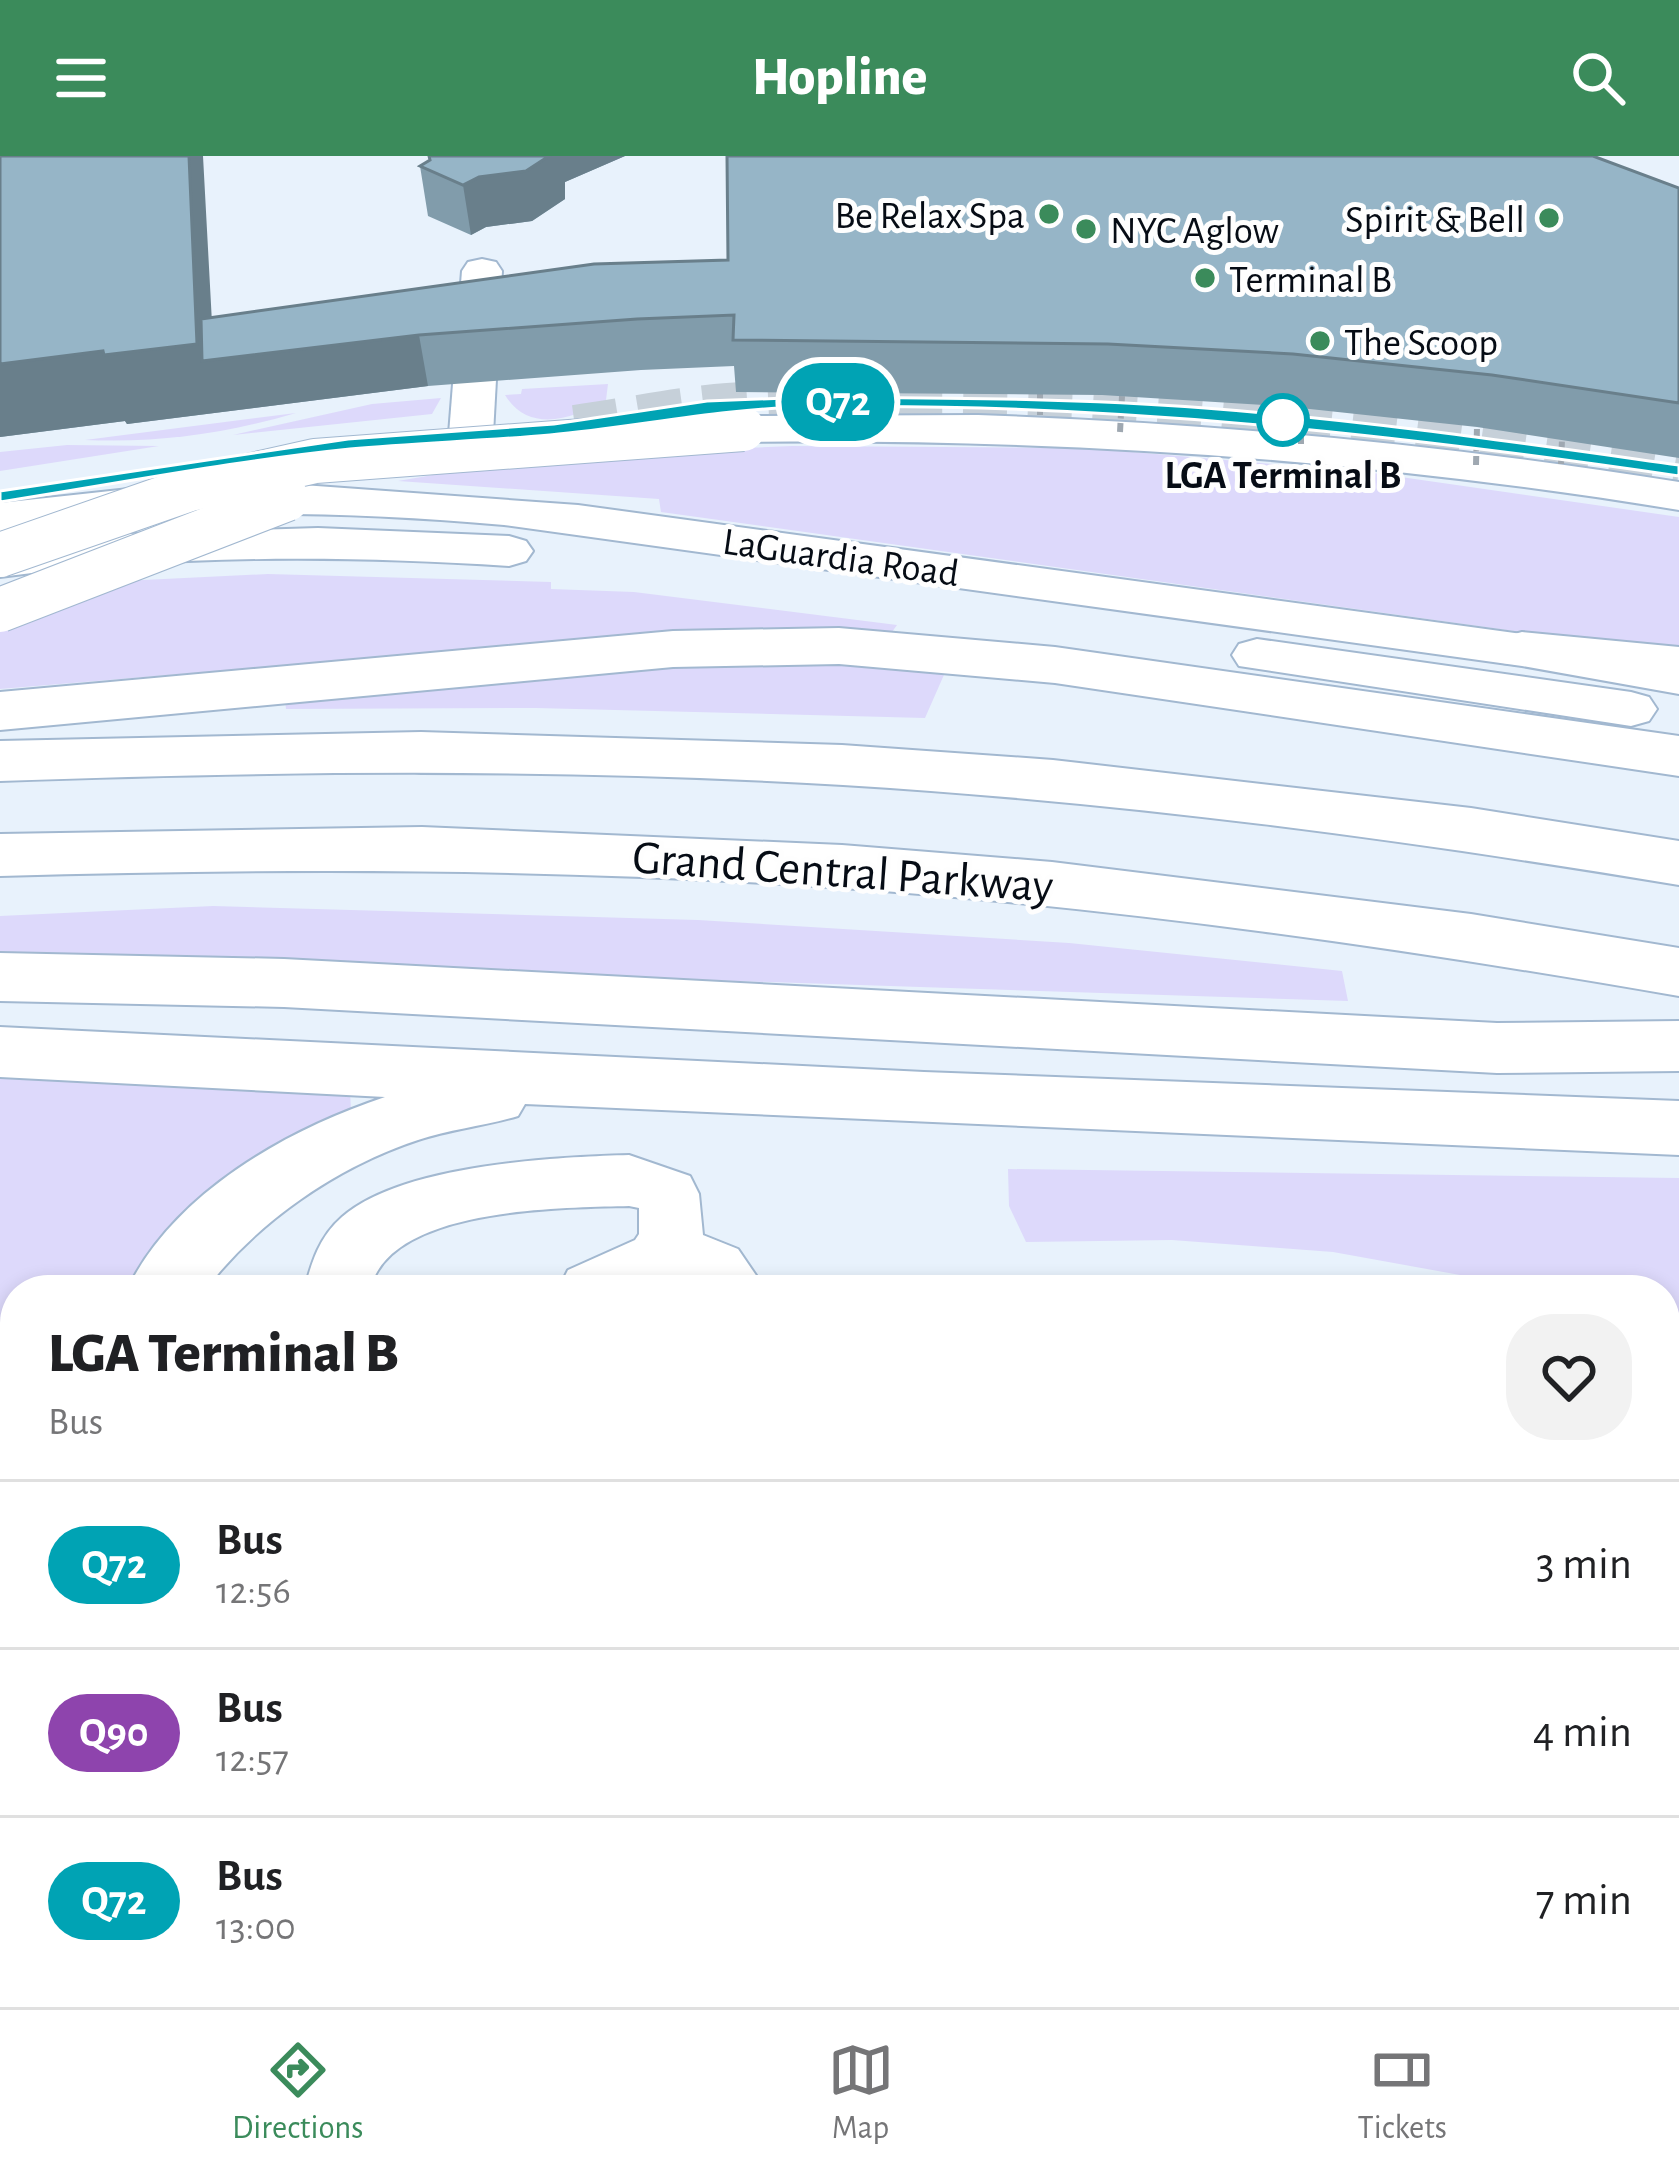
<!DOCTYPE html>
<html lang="en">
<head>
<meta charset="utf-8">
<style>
  :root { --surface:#fff; --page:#f2f2f2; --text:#202124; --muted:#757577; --line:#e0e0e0; --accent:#3b8b5b }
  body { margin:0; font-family:"Alegreya Sans",sans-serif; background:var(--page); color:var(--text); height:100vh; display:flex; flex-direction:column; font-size:45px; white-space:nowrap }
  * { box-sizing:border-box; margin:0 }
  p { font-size:39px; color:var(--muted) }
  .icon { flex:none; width:66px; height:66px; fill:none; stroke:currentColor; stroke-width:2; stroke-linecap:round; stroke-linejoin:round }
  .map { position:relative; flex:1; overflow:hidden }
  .details { position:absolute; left:0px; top:1119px; width:1680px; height:732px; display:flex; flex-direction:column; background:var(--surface); border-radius:48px 48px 0 0; box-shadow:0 6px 18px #0003 }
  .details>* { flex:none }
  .badge { padding:0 24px; border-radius:39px; font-size:42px; line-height:78px }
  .map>.badge { position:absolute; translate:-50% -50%; box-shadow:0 0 0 6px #fff }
  .round { display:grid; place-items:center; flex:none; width:126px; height:126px; border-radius:48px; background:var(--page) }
  .headline { display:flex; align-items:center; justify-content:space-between; height:204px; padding:0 48px }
  h1 { font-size:57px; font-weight:800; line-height:90px }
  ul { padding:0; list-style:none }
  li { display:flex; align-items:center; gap:36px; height:168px; padding:0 48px; border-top:3px solid var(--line) }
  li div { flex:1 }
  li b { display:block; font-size:45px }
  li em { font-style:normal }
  li .badge { min-width:132px; font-weight:700; text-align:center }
  header { display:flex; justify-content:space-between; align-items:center; height:156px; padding:0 48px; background:var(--accent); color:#fff; font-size:54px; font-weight:800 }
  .tabs { display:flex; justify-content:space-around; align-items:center; height:168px; border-top:3px solid var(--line); background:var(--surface); font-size:33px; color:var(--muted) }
  .tabs a { display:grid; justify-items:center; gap:6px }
  .tabs .selected { color:var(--accent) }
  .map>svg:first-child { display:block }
  .green { fill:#ddd9fb }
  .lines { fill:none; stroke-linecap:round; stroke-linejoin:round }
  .minor-tunnel { stroke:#c6d0d9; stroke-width:44; stroke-dasharray:44 21; stroke-linecap:butt }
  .minor-casing { stroke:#a2b8d0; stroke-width:4 }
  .highway-casing { stroke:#a2b8d0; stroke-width:4 }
  .path { stroke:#9fa8b1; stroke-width:9; stroke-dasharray:15 8; stroke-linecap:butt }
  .minor { fill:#fff; fill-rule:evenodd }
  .highway { fill:#fff; fill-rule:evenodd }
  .minor-bridge-casing { stroke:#a2b8d0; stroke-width:46; stroke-linecap:butt }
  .path-bridge { stroke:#9fa8b1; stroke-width:6; stroke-dasharray:9 4.5; stroke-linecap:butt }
  .minor-bridge { stroke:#fff; stroke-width:44 }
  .wall { fill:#819cab }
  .shaded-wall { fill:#697f8b }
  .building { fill:#96b5c7; stroke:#697f8b; stroke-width:3 }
  .line { fill:#00a3b4; stroke:#fff; stroke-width:3 }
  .poi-dot { fill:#3b8b5b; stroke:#fefefe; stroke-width:4.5 }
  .stop-dot { fill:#fff; stroke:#00a3b4; stroke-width:6 }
  .labels { text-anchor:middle; stroke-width:10; stroke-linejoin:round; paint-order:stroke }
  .far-poi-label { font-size:39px; fill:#060c15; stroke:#fefefe; text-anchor:start }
  .far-stop-label { font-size:39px; font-weight:bold; fill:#060c15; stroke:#fefefe }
  .far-street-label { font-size:39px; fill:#060c15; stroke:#fefefe }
  .street-label { font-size:48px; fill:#060c15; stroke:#fefefe }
</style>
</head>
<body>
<header><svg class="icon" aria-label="menu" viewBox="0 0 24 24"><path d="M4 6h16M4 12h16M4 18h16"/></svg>Hopline<svg class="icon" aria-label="search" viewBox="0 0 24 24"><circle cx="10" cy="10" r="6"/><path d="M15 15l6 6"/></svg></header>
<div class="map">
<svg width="1679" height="1851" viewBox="0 0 1679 1851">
  <rect width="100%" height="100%" fill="#e8f2fc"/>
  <!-- green -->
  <g class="green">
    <path d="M608,228L606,244C573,263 529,278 505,239L521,238L522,233Z"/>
    <polygon points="441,242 432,258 233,279 372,248"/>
    <path d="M296,257C224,278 160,287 85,284Z"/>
    <polygon points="67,289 159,290 0,315 0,296"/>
    <polygon points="792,290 1086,292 1366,316 1679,361 1679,498 661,356 659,343 398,325 538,301"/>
    <polygon points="268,418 551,426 551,433 634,436 897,469 892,476 700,475 0,533 0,431"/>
    <polygon points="817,505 947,512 925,562 536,552 286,553 285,544 686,509"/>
    <polygon points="213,750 698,764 1069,787 1342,815 1348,845 0,801 0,760"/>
    <polygon points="0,922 350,935 351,954 134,1134 15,1134 15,1358 0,1367"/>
    <polygon points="1008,1013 1679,1022 1679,1173 1665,1169 1665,1134 1543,1134 1333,1096 1172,1084 1026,1086 1009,1050"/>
    <polygon points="1665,1397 1679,1403 1679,1663 1665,1652"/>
    <polygon points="126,1836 788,1836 788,1851 124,1851"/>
    <polygon points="997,1836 1599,1836 1614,1851 1302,1851 1298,1839 1218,1851 987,1851"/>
  </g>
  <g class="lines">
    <!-- minor-tunnel -->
    <path class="minor-tunnel" d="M575,271C626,264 677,253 728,249C1045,226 1366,265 1679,315"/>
    <defs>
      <g id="minor">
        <polygon points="482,103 496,106 502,115 493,278 487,287 471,291 455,287 449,278 462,115 468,106"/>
        <path d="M978,259C1214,267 1446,289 1679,326V354C1368,303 1058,282 743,286L727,282L721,273L727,264L743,260Z"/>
        <path d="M289,328L578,349L1522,478L1679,504V538L1522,510L504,369C334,354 169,352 0,375V347L147,331Z"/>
        <path d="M318,372L509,380L526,385L533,395L526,405L509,410C338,399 170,399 0,421V391L127,378Z"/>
        <polygon points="1257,483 1631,536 1649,541 1657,553 1649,565 1631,570 1239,510 1232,499 1239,488"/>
        <path d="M629,999L690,1020L699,1038L703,1079L738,1093L766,1134H694L677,1125L662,1134H558L568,1114L635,1084L639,1078V1052L629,1050C560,1052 388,1051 370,1134H304C312,1106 319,1081 342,1061C401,1009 553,1001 629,999Z"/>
        <polygon points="1665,1211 1679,1216 1679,1277 1665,1272"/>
        <polygon points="1665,1288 1679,1294 1679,1358 1665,1353"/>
        <polygon points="15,1381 15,1449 0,1453 0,1385"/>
        <polygon points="15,1483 15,1555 0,1559 0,1487"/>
        <polygon points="1665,1744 1679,1749 1679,1843 1663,1836"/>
        <polygon points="851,1836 933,1836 927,1851 845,1851"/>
      </g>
      <g id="highway">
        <polygon points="839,472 1055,491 1679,580 1679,620 1055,527 839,508 673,511 0,574 0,536 673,475"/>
        <polygon points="1522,476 1679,491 1679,527 1503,507 1495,494 1503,481"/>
        <path d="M421,576L842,589L1053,604L1471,652L1679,685V729C1401,683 1124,646 843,629C562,612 281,615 0,625V585Z"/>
        <path d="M422,671L842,689L1052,706L1471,758L1679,792V840C1402,792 1124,752 843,732C562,712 281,712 0,720V678Z"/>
        <polygon points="0,797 284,803 1497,867 1679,865 1679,915 1497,917 284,851 0,845"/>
        <path d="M0,871L924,916L1679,945V999L525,948L518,960C485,970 451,973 418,984C336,1011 257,1066 205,1134H127C174,1037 286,974 385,941L0,921Z"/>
      </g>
    </defs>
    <!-- minor casing -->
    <use href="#minor" class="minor-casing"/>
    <!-- highway casing -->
    <use href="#highway" class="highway-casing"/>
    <!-- path -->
    <g class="path">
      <polyline points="0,1324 15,1335"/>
      <polyline points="0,1683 7,1609"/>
    </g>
    <!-- minor -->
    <use href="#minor" class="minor"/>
    <!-- highway -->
    <use href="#highway" class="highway"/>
    <defs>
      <g id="minor-bridge">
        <polyline points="0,399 190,333 315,305 743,273"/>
        <polyline points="0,454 287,343"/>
      </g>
    </defs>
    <!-- minor-bridge casing -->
    <use href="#minor-bridge" class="minor-bridge-casing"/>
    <!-- path-bridge -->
    <g class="path-bridge">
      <polyline points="842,235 842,256"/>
      <polyline points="1040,238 1040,259"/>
      <polyline points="1301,252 1301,290"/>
      <polyline points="869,270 870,235"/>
      <polyline points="1263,272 1264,249"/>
      <polyline points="1120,276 1122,240"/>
      <polyline points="1561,308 1562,283"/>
      <polyline points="1476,309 1477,271"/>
    </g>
    <!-- minor-bridge -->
    <use href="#minor-bridge" class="minor-bridge"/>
  </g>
  <!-- wall -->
  <g class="wall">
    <polygon points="0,0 212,161 728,104 1679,32 1679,302 1477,271 1282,250 1102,239 736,236 734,210 641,214 428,230 127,268 125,265 0,281"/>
    <polygon points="429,0 625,0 565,26 565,43 532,65 486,71 471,79 428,60 420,10 429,4"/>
  </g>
  <!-- shaded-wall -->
  <g class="shaded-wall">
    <polygon points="189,0 203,0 214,204 419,179 428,230 127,268 125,265 0,281 0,208"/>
    <polygon points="549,0 625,0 565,26 565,43 532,65 486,71 471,79 463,29 479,21"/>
  </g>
  <!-- building -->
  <g class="building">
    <polygon points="0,0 189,0 197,188 104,199 103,195 0,208"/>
    <polygon points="429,0 549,0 526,15 479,21 463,29 420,10 430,4"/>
    <polygon points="727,0 1593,0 1679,32 1679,247 1492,219 1293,198 1108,188 733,184 734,159 637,163 419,179 202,205 201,163 594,108 728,104"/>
    <polygon points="1288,1836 1296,1836 1301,1851 1226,1851 1225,1848"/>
    <polygon points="1627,1847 1628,1851 1600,1851"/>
  </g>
  <!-- line -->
  <path class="line" d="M811,241C942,242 1074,242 1205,252C1364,264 1521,287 1679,309V320C1391,278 1103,246 811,251C722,252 637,271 550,279C483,285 416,287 350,293C233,305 116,328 0,346V335L348,283L554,268L707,245Z"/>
  <!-- markers -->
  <g class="poi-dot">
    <circle cx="1049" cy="58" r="12"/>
    <circle cx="1549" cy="62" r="12"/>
    <circle cx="1086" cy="73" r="12"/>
    <circle cx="1205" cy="122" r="12"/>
    <circle cx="1320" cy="185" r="12"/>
  </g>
  <circle class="stop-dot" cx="1283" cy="264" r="24"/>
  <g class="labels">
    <!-- far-poi labels -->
    <g class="far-poi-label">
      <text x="1025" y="72" text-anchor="end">Be Relax Spa</text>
      <text x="1525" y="76" text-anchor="end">Spirit &amp; Bell</text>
      <text x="1110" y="87">NYC Aglow</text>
      <text x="1229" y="136">Terminal B</text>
      <text x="1344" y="199">The Scoop</text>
    </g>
    <!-- far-stop labels -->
    <g class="far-stop-label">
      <text x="1283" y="332">LGA Terminal B</text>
    </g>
    <!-- far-street labels -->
    <g class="far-street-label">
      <text transform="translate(841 400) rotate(8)" y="14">LaGuardia Road</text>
    </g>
    <!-- street labels -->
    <g class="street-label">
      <text transform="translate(843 714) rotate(4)" y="17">Grand Central Parkway</text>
    </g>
  </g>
</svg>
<b class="badge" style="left:838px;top:246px;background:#00a3b4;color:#fff">Q72</b>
<section class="details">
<div class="headline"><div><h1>LGA Terminal B</h1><p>Bus</p></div><a class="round"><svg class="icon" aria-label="heart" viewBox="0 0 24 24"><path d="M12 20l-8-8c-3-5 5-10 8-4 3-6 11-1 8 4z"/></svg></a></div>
<ul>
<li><span class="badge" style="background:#00a3b4;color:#fff">Q72</span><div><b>Bus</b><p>12:56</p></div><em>3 min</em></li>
<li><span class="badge" style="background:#8e44ad;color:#fff">Q90</span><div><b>Bus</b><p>12:57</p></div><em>4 min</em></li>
<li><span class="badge" style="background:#00a3b4;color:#fff">Q72</span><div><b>Bus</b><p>13:00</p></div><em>7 min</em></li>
</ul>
</section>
</div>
<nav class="tabs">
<a class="selected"><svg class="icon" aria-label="directions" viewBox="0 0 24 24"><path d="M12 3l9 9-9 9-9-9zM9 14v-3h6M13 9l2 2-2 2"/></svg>Directions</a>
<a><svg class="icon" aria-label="map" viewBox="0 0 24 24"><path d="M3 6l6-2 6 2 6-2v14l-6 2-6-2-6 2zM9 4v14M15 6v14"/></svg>Map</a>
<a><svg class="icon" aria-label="tickets" viewBox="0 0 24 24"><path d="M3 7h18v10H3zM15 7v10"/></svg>Tickets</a>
</nav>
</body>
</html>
